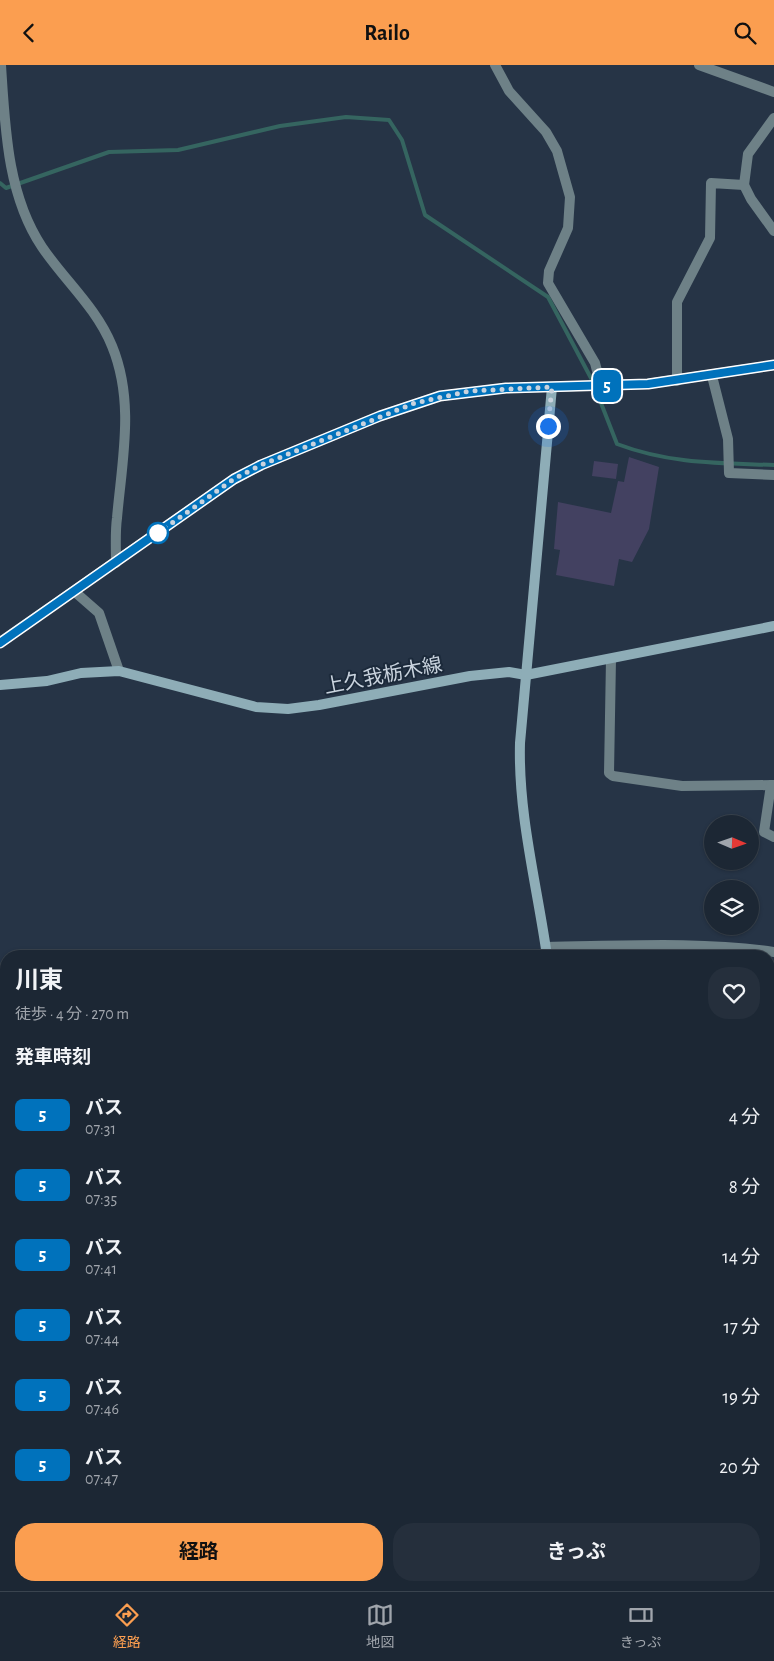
<!DOCTYPE html>
<html lang="ja">
<head>
<meta charset="utf-8">
<style>
  :root { --surface:#1c2734; --page:#252f3c; --text:#f1f3f6; --muted:#a0a5ac; --line:#3a444f; --accent:#fb9e50 }
  body { margin:0; font-family:"Alegreya Sans","Noto Sans JP",sans-serif; background:var(--page); color:var(--text); height:100vh; display:flex; flex-direction:column; font-size:19px; white-space:nowrap }
  * { box-sizing:border-box; margin:0 }
  p { font-size:16px; color:var(--muted) }
  .icon { flex:none; width:28px; height:28px; fill:none; stroke:currentColor; stroke-width:2; stroke-linecap:round; stroke-linejoin:round }
  .map { position:relative; flex:1; overflow:hidden }
  .panel { position:absolute; left:0px; top:885px; width:775px; height:641px; display:flex; flex-direction:column; background:var(--surface); border-radius:20px 20px 0 0; box-shadow:0 1px 4px #0004,0 0 0 1px var(--line) }
  .panel>* { flex:none }
  .badge { padding:0 10px; border-radius:8px; font-size:18px; line-height:32px }
  .needle { width:32px; rotate:92deg }
  .tools { position:absolute; left:704px; top:750px; display:grid; gap:10px }
  .tools a { display:grid; place-items:center; width:55px; height:55px; border-radius:50%; background:var(--surface); box-shadow:0 1px 4px #0004,0 0 0 1px var(--line); font-size:25px }
  .you { position:absolute; width:25px; height:25px; margin:-12px; border:4px solid #fff; border-radius:50%; background:#1a73e8; box-shadow:0 0 0 8px #1a73e833 }
  .map>.badge { position:absolute; translate:-50% -50%; box-shadow:0 0 0 2px #fff }
  h2 { padding:0 15px; font-size:19px; line-height:45px }
  .round { display:grid; place-items:center; flex:none; width:52px; height:52px; border-radius:20px; background:var(--page) }
  .headline { display:flex; align-items:center; justify-content:space-between; height:85px; padding:0 15px }
  h1 { font-size:24px; font-weight:700; line-height:38px }
  .button { display:flex; gap:10px; margin-top:auto; padding:10px 15px }
  .button a { flex:1; height:58px; border-radius:20px; background:var(--accent); color:#111; font-size:20px; font-weight:700; line-height:58px; text-align:center }
  .button a+a { background:var(--page); color:var(--text) }
  ul { padding:0; list-style:none }
  li { display:flex; align-items:center; gap:15px; height:70px; padding:0 15px }
  li div { flex:1 }
  li b { display:block; font-size:19px }
  li em { font-style:normal }
  li .badge { min-width:55px; font-weight:700; text-align:center }
  header { display:flex; justify-content:space-between; align-items:center; height:65px; padding:0 15px; background:var(--accent); color:#111; font-size:22px; font-weight:700 }
  .tabs { display:flex; justify-content:space-around; align-items:center; height:70px; border-top:1px solid var(--line); background:var(--surface); font-size:14px; color:var(--muted) }
  .tabs a { display:grid; justify-items:center; gap:2px }
  .tabs .active { color:var(--accent) }
  .map>svg:first-child { display:block }
  .forest { fill:url(#forest-firs) }
  .lines { fill:none; stroke-linecap:round; stroke-linejoin:round }
  .stream { stroke:#356560; stroke-width:4 }
  .building { fill:#434161 }
  .lane { stroke:#6e8187; stroke-width:5.5 }
  .street { stroke:#6e8187; stroke-width:10 }
  .secondary { stroke:#8eadb7; stroke-width:10 }
  .line-casing { stroke:#fff; stroke-width:11 }
  .line { stroke:#0072bc; stroke-width:8 }
  .walk { stroke:#c9d3de; stroke-width:5; stroke-dasharray:0 9 }
  .stop-dot { fill:#fff; stroke:#0072bc; stroke-width:2.5 }
  .labels { text-anchor:middle; stroke-width:4; stroke-linejoin:round; paint-order:stroke }
  .street-label { font-size:20px; fill:#c9d3de; stroke:#1c2a3b }
</style>
</head>
<body>
<header><svg class="icon" aria-label="back" viewBox="0 0 24 24"><path d="M15 5l-7 7 7 7"/></svg>Railo<svg class="icon" aria-label="search" viewBox="0 0 24 24"><circle cx="10" cy="10" r="6"/><path d="M15 15l6 6"/></svg></header>
<div class="map">
<svg width="774" height="1526" viewBox="0 0 774 1526">
  <defs>
    <pattern id="forest-firs" width="22" height="20" patternUnits="userSpaceOnUse" patternTransform="scale(1.25)"><rect width="22" height="20" fill="#7b6381"/><path d="M5 1l3.5 6h-7zM16 11l3.5 6h-7z" fill="#928098"/></pattern>
  </defs>
  <rect width="100%" height="100%" fill="#263446"/>
  <!-- forest -->
  <rect class="forest" x="769" y="908" width="5" height="598"/>
  <g class="lines">
    <!-- stream -->
    <path class="stream" d="M0,118L6,123L109,87L178,85L280,61L346,52L389,55L402,75L425,150L548,232L592,315L617,379C670,399 718,398 774,400"/>
  </g>
  <!-- building -->
  <g class="building">
    <polygon points="629,392 659,402 649,464 632,497 619,494 614,521 556,510 560,485 554,484 558,437 611,448 618,416 624,417"/>
    <polygon points="594,396 618,399 616,414 592,411"/>
  </g>
  <g class="lines">
    <!-- lane -->
    <g class="lane">
      <polyline points="0,1238 6,1246"/>
      <polyline points="0,1391 3,1387"/>
      <polyline points="0,1427 6,1433"/>
      <polyline points="0,1487 6,1493"/>
      <polyline points="35,1520 42,1526"/>
      <polyline points="119,1520 128,1526"/>
      <polyline points="261,1520 261,1526"/>
    </g>
    <!-- street -->
    <g class="street">
      <path d="M1,0C5,61 7,130 42,182C65,216 96,242 112,281C135,337 122,395 117,453C115,467 116,483 116,498"/>
      <polyline points="495,0 509,26 546,67 557,86 570,132 568,163 549,206 548,218 595,298 601,321"/>
      <polyline points="699,0 774,27"/>
      <polyline points="744,120 751,134 774,166"/>
      <polyline points="712,311 728,374 729,408 774,410"/>
      <polyline points="677,316 677,237 710,173 711,118 744,120 748,89 774,53"/>
      <polyline points="75,527 99,548 119,606"/>
      <polyline points="611,594 609,708 613,711 682,721 774,720"/>
      <polyline points="771,720 764,767 774,772"/>
      <path d="M546,882C621,881 699,876 774,887"/>
      <polyline points="0,910 6,913"/>
    </g>
    <!-- secondary -->
    <g class="secondary">
      <polyline points="0,577 234,414 261,400 380,351 440,331 506,323 647,319 774,300"/>
      <polyline points="0,620 47,616 81,608 119,606 256,642 288,644 319,640 470,611 509,607 526,610 774,561"/>
      <path d="M547,891C537,820 518,750 520,678L552,322"/>
      <polyline points="564,1520 565,1526"/>
    </g>
  </g>
  <g class="lines">
    <defs>
      <polyline id="line" points="0,578 234,414 261,400 380,351 440,331 506,323 648,319 774,300"/>
    </defs>
    <!-- line casing -->
    <use href="#line" class="line-casing"/>
    <!-- line -->
    <use href="#line" class="line"/>
    <!-- walk -->
    <polyline class="walk" points="158,468 234,414 261,400 415,338 470,326 552,322 548,361"/>
  </g>
  <!-- markers -->
  <circle class="stop-dot" cx="158" cy="468" r="10"/>
  <g class="labels">
    <!-- street labels -->
    <g class="street-label">
      <text transform="translate(383 610) rotate(-11)" y="7">上久我栃木線</text>
    </g>
  </g>
</svg>
<div class="tools">
<a><svg class="needle" viewBox="-14 -14 28 28"><path d="M0-13l5 13h-10z" fill="#e53935"/><path d="M0 13l5-13h-10z" fill="#a0a5ac"/></svg></a>
<a><svg class="icon" aria-label="layers" viewBox="0 0 24 24"><path d="M12 4l9 5-9 5-9-5zM3 14l9 5 9-5"/></svg></a>
</div>
<div class="you" style="left:548px;top:361px"></div>
<b class="badge" style="left:607px;top:321px;background:#0072bc;color:#fff">5</b>
<section class="panel">
<div class="headline"><div><h1>川東</h1><p>徒歩 · 4 分 · 270 m</p></div><a class="round"><svg class="icon" aria-label="heart" viewBox="0 0 24 24"><path d="M12 20l-8-8c-3-5 5-10 8-4 3-6 11-1 8 4z"/></svg></a></div>
<h2>発車時刻</h2>
<ul>
<li><span class="badge" style="background:#0072bc;color:#fff">5</span><div><b>バス</b><p>07:31</p></div><em>4 分</em></li>
<li><span class="badge" style="background:#0072bc;color:#fff">5</span><div><b>バス</b><p>07:35</p></div><em>8 分</em></li>
<li><span class="badge" style="background:#0072bc;color:#fff">5</span><div><b>バス</b><p>07:41</p></div><em>14 分</em></li>
<li><span class="badge" style="background:#0072bc;color:#fff">5</span><div><b>バス</b><p>07:44</p></div><em>17 分</em></li>
<li><span class="badge" style="background:#0072bc;color:#fff">5</span><div><b>バス</b><p>07:46</p></div><em>19 分</em></li>
<li><span class="badge" style="background:#0072bc;color:#fff">5</span><div><b>バス</b><p>07:47</p></div><em>20 分</em></li>
</ul>
<div class="button"><a>経路</a><a>きっぷ</a></div>
</section>
</div>
<nav class="tabs">
<a class="active"><svg class="icon" aria-label="directions" viewBox="0 0 24 24"><path d="M12 3l9 9-9 9-9-9zM9 14v-3h6M13 9l2 2-2 2"/></svg>経路</a>
<a><svg class="icon" aria-label="map" viewBox="0 0 24 24"><path d="M3 6l6-2 6 2 6-2v14l-6 2-6-2-6 2zM9 4v14M15 6v14"/></svg>地図</a>
<a><svg class="icon" aria-label="tickets" viewBox="0 0 24 24"><path d="M3 7h18v10H3zM15 7v10"/></svg>きっぷ</a>
</nav>
</body>
</html>
